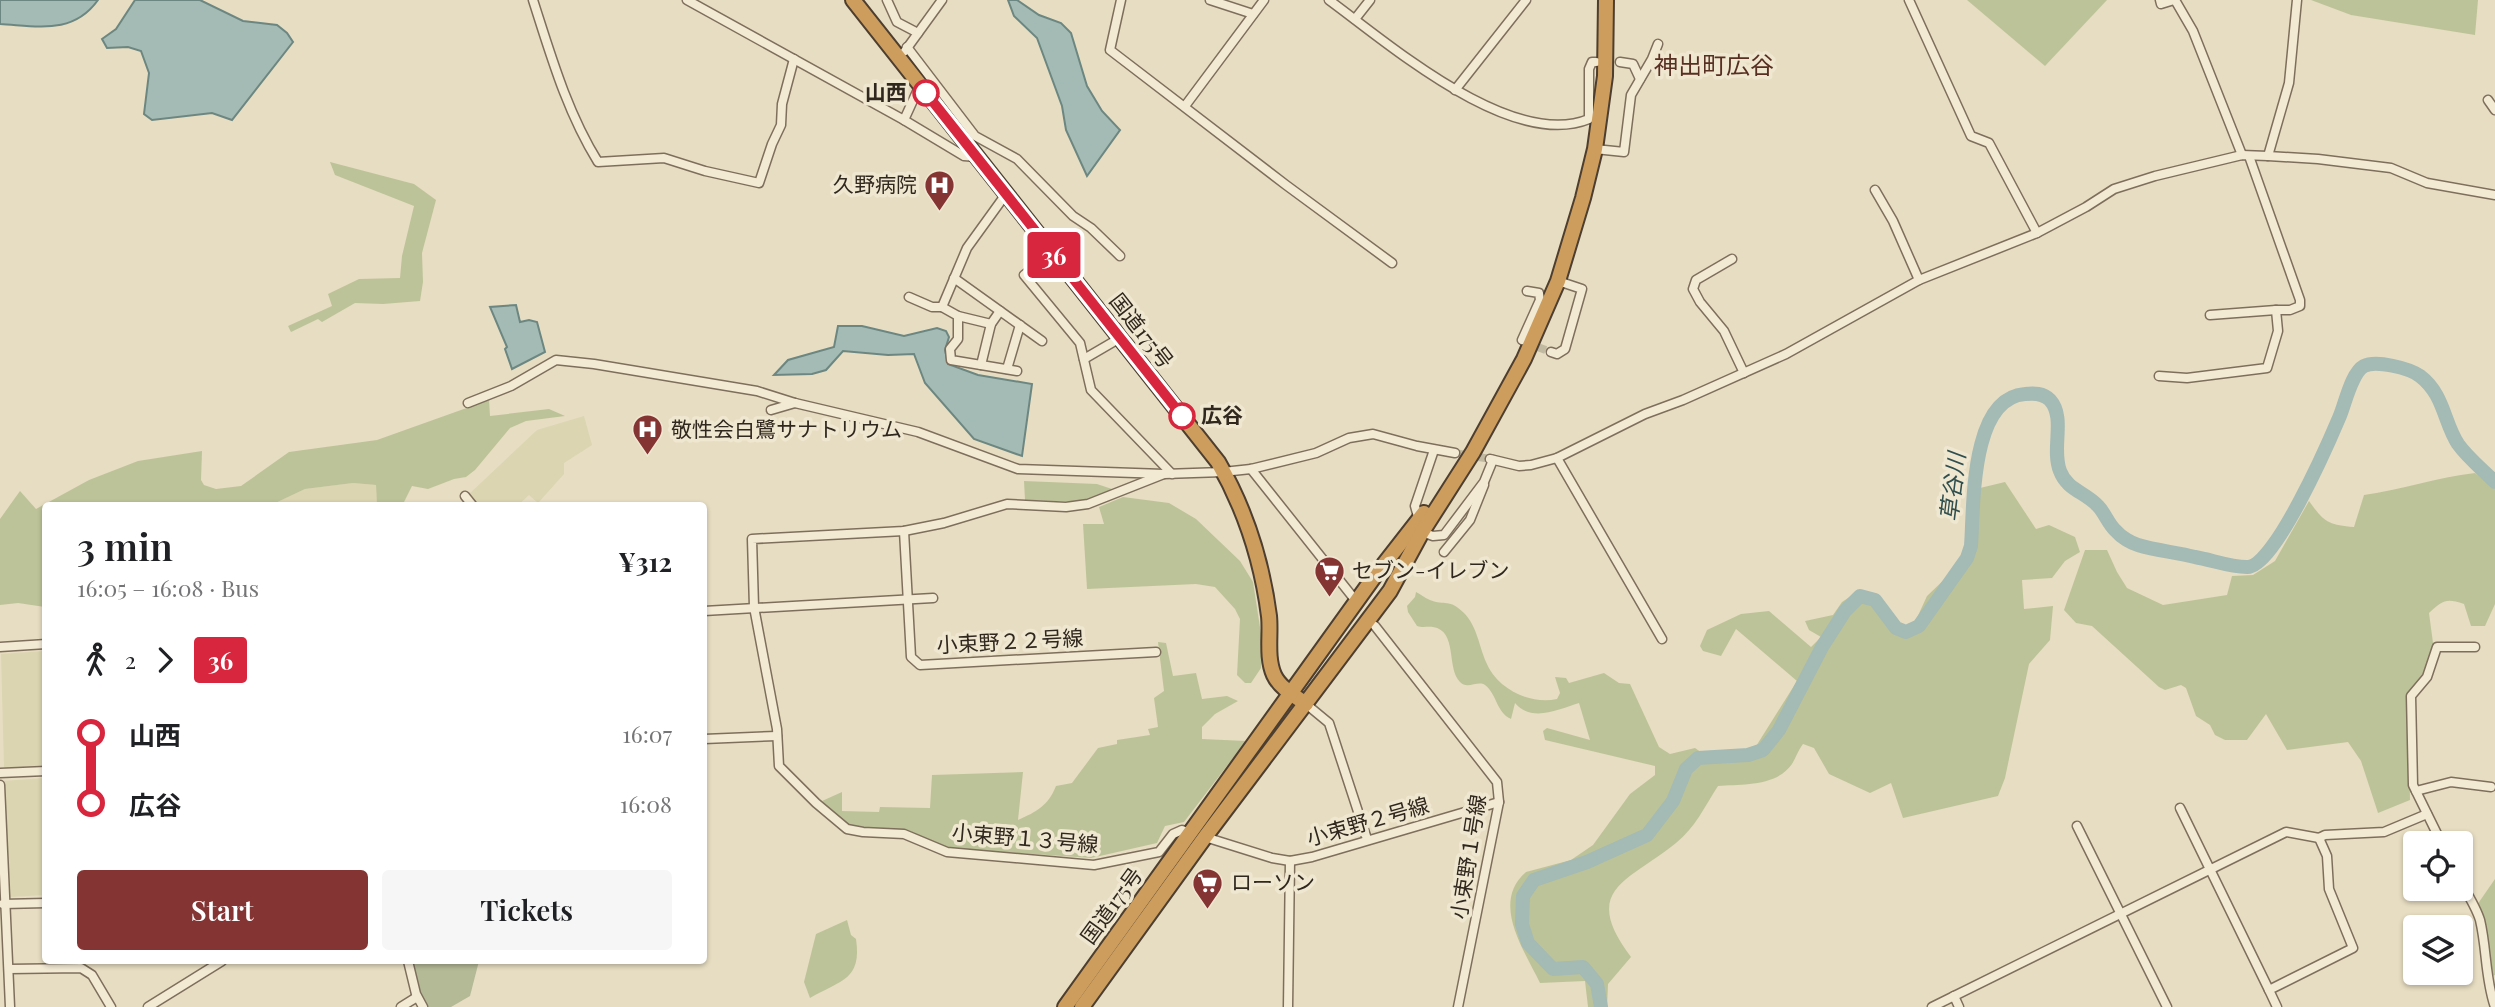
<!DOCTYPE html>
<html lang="en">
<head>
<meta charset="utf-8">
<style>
  :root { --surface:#fff; --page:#f6f6f6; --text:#202124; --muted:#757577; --accent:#853434 }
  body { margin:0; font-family:"Playfair Display","Noto Sans JP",serif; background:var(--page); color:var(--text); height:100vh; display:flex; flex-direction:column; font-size:26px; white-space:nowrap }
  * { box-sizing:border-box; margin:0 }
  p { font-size:23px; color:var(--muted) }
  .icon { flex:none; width:38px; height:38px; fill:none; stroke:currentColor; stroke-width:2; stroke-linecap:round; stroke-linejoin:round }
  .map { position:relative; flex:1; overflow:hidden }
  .panel { position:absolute; left:42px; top:502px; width:665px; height:462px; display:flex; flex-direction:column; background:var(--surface); border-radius:7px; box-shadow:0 2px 5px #0004 }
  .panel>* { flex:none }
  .badge { padding:0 14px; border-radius:5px; font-size:24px; line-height:46px }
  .buttons { position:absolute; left:2403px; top:831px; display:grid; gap:14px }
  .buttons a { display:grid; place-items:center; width:70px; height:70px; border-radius:7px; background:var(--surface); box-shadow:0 2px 5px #0004; font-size:35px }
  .map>.badge { position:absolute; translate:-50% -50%; box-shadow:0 0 0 4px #fff }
  .legs { display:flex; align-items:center; gap:10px; height:77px; padding:0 35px; font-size:23px }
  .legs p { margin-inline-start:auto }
  .headline { display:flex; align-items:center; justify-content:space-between; height:119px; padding:0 35px }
  h1 { font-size:38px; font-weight:600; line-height:52px }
  .action { display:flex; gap:14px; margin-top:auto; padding:14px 35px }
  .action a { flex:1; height:80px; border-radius:7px; background:var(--accent); color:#fff; font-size:28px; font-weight:600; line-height:80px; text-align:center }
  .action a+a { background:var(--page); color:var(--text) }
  ul { padding:0 35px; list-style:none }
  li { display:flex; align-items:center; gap:24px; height:70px; font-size:26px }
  li i { display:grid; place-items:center; width:10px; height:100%; margin:0 9px; background:currentColor }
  li i::after { content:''; width:18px; height:18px; margin:-9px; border:5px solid; border-radius:50%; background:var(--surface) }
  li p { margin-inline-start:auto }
  li:first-child i { background:linear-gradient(#0000 50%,currentColor 0) }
  li:last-child i { background:linear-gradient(currentColor 50%,#0000 0) }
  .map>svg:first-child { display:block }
  .farmland { fill:#dbd5b1 }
  .green { fill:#bdc398 }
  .cemetery { fill:#b4b996 }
  .water { fill:#a4bab4; stroke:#6c8781; stroke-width:2 }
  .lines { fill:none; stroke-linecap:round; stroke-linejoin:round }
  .river { stroke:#a4bab4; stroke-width:14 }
  .street-tunnel { stroke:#c2b9a1; stroke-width:8; stroke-dasharray:8 4; stroke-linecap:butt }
  .street-casing { stroke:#7e6f5c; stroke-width:11 }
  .highway-casing { stroke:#4d3e2f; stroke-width:18 }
  .street { stroke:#f3ead4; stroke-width:8 }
  .highway { stroke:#cc9d5d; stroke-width:14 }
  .line-1-casing { stroke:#fff; stroke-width:16 }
  .line-1 { stroke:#d7263d; stroke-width:10 }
  .stop-1-dot { fill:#fff; stroke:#d7263d; stroke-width:3.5 }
  .labels { text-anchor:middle; stroke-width:7; stroke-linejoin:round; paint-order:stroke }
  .stop-label { font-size:21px; font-weight:bold; fill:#30271e; stroke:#f0e7d1; text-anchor:end }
  .poi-label { font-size:21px; fill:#30271e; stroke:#f0e7d1; text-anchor:start }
  .street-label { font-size:21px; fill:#30271e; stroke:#f0e7d1 }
  .water-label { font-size:23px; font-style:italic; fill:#2f4e4d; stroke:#f0e7d1 }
  .quarter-label { font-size:24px; fill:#572f23; stroke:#f0e7d1 }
</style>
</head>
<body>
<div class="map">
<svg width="2495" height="1007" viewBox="0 0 2495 1007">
  <rect width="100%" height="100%" fill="#e7ddc2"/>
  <!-- farmland -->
  <g class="farmland">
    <polygon points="584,416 592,445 564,463 564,474 538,503 529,495 517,506 478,506 468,495 537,430"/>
    <polygon points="353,483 376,485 377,506 269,506 305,489"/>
    <polygon points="45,651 45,768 6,769 4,767 1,654"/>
    <polygon points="45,778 45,895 9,897 3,781"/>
  </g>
  <!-- green -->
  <g class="green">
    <polygon points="1967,0 2107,0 2045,66"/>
    <polygon points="2311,0 2478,0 2475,35 2351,15"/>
    <polygon points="330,162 414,184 436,200 422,253 423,282 420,301 383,304 355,303 322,322 318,319 291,332 288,326 332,306 328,294 359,279 400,278 402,256 414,206 335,175"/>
    <polygon points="489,400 490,416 549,409 565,416 526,421 510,428 475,470 466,477 454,479 428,489 412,486 402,506 377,506 376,485 353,483 305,489 269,506 46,506 45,607 18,603 0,605 0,519 20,491 36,509 89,480 138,461 202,451 201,480 204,485 216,489 241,486 289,452 377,440"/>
    <path d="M2475,473L2495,489V604L2485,626H2471L2464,604C2446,598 2443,600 2429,613L2433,643L2428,667L2408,695L2410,800L2378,813L2361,761L2348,742L2287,750L2266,714L2247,740H2225L2215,735L2210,725L2196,716L2186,688L2181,685L2165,690L2159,687L2092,626L2076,623L2064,610L2085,550H2107L2117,572L2127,588L2163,605L2227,595L2232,576L2253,575L2275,561L2309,501C2324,522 2328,525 2354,527L2364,495C2401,490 2437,477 2475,473Z"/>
    <polygon points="1024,481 1097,484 1115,490 1085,502 1025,500"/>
    <path d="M2005,482L2036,529L2049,525L2075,537L2080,552L2065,561L2052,578L2022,580L2024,609L2053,606L2050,640L2029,664L2005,778L1998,796L1903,818L1891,783L1870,793L1829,774L1814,748L1803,744C1798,751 1796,757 1792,764C1776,787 1742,784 1718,786C1705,806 1695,828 1676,843C1630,881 1579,888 1631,957L1608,984L1607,1007H1588L1585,981L1540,983C1525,951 1490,903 1526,872L1571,860L1593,845L1630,794L1655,775V766L1545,740L1543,731L1547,728L1590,740L1579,703C1559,709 1532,723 1515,703L1511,719C1496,712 1497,694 1485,685C1478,680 1467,690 1460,682C1446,668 1458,631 1433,627C1428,626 1423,628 1417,626L1408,612L1407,606L1415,597L1416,592C1420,594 1425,598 1430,600C1445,606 1449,598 1464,613C1477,626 1479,646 1486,662C1497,689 1530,705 1557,699L1560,693L1555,677L1566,678L1569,683L1604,673L1619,683L1630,684L1659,747L1670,754L1695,748L1714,761L1743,762L1748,759L1797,681L1736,629L1721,656L1703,651L1700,646L1707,630L1741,614L1769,611L1811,647L1821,637L1809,630L1805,621L1833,615L1842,602L1857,592L1876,606L1896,633L1916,620L1927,596L1975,550L1980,488Z"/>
    <polygon points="1123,497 1169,503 1196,519 1240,561 1253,582 1262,640 1261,668 1251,683 1245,683 1237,675 1240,619 1235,609 1215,587 1196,584 1087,589 1083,524 1104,524 1099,507"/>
    <path d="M1158,642L1166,643L1173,676L1196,673L1202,699L1227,696L1238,701L1215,714L1202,727V739L1246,741L1184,822L1165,826L1157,843L1091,858L947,848L906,829H865L846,826L822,801L842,792V811L879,812L880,807L930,808L932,775L1023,772L1018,820C1036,812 1048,806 1056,786L1072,783L1098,748L1117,744V740L1150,735L1148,729L1158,727L1154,698L1164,691Z"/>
    <polygon points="2495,879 2495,975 2492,976 2486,937 2477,905"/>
    <path d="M847,920L851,935L856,939C862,980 841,980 810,998L804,982L816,934Z"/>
  </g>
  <!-- cemetery -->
  <polygon class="cemetery" points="410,961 479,961 470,996 451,1007 425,1007 419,996"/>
  <!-- water -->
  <g class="water">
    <path d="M0,0H98C73,35 38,26 0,24Z"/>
    <polygon points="135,0 200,0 243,21 277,25 287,33 293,42 232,120 212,113 152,120 144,114 149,73 141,51 128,47 107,48 102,39 116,29"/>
    <polygon points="1008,0 1017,0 1039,15 1061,23 1071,33 1087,86 1102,111 1120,130 1087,176 1066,130 1062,106 1037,38 1014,16"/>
    <polygon points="516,305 520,322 529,320 537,322 545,352 512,369 505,349 507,347 490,307"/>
    <polygon points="838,326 862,326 904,336 937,328 946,331 949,337 945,350 948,364 978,375 1032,384 1022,456 974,439 925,383 914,354 888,355 843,351 826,370 812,374 774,375 788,360 834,347"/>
  </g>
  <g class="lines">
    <!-- river -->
    <path class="river" d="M1601,1007L1597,984L1583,967L1553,969L1528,943L1522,924L1523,896L1534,880L1587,862L1647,835L1673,801L1686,769L1698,758L1748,755L1763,750L1779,730L1822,647L1845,611L1860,596L1875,600L1896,628L1906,632L1919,626L1967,558L1971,546C1974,506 1970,398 2025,394C2034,393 2043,393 2050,400C2066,418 2051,448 2060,471C2067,490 2085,492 2098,506C2105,513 2108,524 2116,531C2121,537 2131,543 2138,545C2157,551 2177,552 2195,557C2212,560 2230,567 2247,567C2274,568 2328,444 2339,418C2345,405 2351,373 2364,366C2376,360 2409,368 2420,376C2444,394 2444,423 2458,444C2468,458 2483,470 2495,482"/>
    <!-- street-tunnel -->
    <g class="street-tunnel">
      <polyline points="1527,343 1551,352"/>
      <polyline points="1455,453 1490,459"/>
    </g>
    <defs>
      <g id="street">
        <path d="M533,0C551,56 567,112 598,162L664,158L705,171L759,183L772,144L781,125L782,104L794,59"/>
        <polyline points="687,0 904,120 964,156 977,157"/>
        <polyline points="887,0 897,22 918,33"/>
        <polyline points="1121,0 1110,50 1286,185 1392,263"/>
        <polyline points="1210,0 1253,14"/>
        <path d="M1329,0C1389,44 1512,151 1589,119V69L1592,62H1596"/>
        <polyline points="1909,0 1971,136 1989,143 2037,233"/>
        <polyline points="2160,0 2161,4 2174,0"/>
        <polyline points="2175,0 2193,31 2242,155"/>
        <polyline points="1355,19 1370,0"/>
        <polyline points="907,47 975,136 1017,159 1073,216 1091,228 1120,256"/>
        <polyline points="905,51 942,0"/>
        <polyline points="1620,62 1633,64 1640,79"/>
        <polyline points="1455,90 1526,0"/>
        <polyline points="2488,100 2495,110"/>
        <polyline points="1185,106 1264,0"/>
        <polyline points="904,120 920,85"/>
        <polyline points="1595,149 1624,152 1631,95 1652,59 1658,44"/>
        <polyline points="2268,156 2289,83 2297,0"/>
        <polyline points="1875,190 1893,221 1919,280"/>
        <polyline points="1052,253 1024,275 1080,343 1091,390 1172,474"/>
        <polyline points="1732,259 1696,280 1693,289 1700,302 1724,331 1744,373"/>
        <polyline points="954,278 1042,341"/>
        <polyline points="909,297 932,307 942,307 967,248 1006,194"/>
        <polyline points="942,307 958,316 958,339 950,349 951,360 1017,371"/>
        <polyline points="2210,315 2276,310"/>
        <polyline points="958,316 991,324"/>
        <polyline points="1522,340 1540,300 1539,293 1527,291"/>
        <polyline points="1551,352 1557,354 1565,349 1582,289 1558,281"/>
        <polyline points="1084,359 1120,338"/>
        <polyline points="981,365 991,324 1000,311"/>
        <polyline points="1007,369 1020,325"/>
        <polyline points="2159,376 2187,378 2267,368 2278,331 2276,310 2290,310 2300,306 2300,300 2249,156"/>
        <polyline points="468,403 511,386 556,360 594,364 757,391 795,403 918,432 1018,469 1164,474 1223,472 1251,469 1316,453 1349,438 1373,434 1417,446 1455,453"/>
        <polyline points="771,410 795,403"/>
        <polyline points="1557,458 1662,639"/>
        <polyline points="1490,459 1519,466 1531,465 1557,458 1645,414 1683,400 1786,354 1919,280 2037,233 2086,207 2114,189 2155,176 2242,155 2268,156 2318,159 2391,168 2427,183 2495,195"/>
        <polyline points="1251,469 1352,596"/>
        <polyline points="1164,474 1088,504 1066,507 1007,504 944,523 904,531 752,539 754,607 777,729 779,766 816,803 847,829 863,832 904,834 947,852 1094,865 1159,852 1173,834 1182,830 1190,833"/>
        <polyline points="465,496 473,506"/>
        <polyline points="1419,520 1415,506 1434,450"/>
        <polyline points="904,531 911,657 920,665 1156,652"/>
        <polyline points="1422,532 1433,536 1444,535 1484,482 1493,460"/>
        <polyline points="1444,552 1470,520 1484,485"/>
        <polyline points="704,611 933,598"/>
        <polyline points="1375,626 1497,782 1499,802 1458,1007"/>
        <polyline points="0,647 46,644"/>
        <polyline points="1306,704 1329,723 1367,839"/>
        <polyline points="704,739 777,736"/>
        <polyline points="0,773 46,771"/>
        <polyline points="0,785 10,1007"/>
        <polyline points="2416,791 2451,782 2491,787"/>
        <polyline points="2180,808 2269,990"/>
        <polyline points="2077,826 2167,1007"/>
        <polyline points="1205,837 1272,858 1290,861 1312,857 1499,802"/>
        <polyline points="2442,844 2413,785 2411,696 2427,677 2437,647 2475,647"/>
        <path d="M2460,881C2467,893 2476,907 2480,920C2487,949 2485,979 2495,1007"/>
        <polyline points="3,904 46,903"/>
        <polyline points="408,961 416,994 423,1007"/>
        <polyline points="9,969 81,968 92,975 111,1007"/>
        <polyline points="1954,996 1959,1007"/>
        <polyline points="148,1007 222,961"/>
        <polyline points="401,1007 417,997"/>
        <polyline points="1288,1007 1290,861"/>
        <polyline points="1932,1007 2286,832 2319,838 2325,835 2384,832 2427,814"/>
        <polyline points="2277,1007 2269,990 2353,948 2329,889 2327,856 2319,838"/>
      </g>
      <g id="highway">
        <path d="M853,0L1218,462C1245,509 1262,562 1269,616C1271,634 1266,657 1274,675C1280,688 1295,696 1306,704"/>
        <polyline points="1065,1007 1374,577 1424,513"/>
        <polyline points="1082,1007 1205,837 1390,591 1422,532 1473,452 1524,359 1558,281 1583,198 1595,149 1605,76 1606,0"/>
      </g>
    </defs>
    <!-- street casing -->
    <use href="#street" class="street-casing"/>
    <!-- highway casing -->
    <use href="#highway" class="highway-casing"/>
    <!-- street -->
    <use href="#street" class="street"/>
    <!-- highway -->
    <use href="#highway" class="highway"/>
  </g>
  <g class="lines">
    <defs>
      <polyline id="line-1" points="926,93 1182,416"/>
    </defs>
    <!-- line-1 casing -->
    <use href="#line-1" class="line-1-casing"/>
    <!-- line-1 -->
    <use href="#line-1" class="line-1"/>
  </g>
  <!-- icons -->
  <defs>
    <symbol id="hospital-pin" viewBox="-11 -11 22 30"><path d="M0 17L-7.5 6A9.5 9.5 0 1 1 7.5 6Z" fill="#853434" stroke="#f0e7d1"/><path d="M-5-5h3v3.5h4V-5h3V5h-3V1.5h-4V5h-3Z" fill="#fff"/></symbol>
    <symbol id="supermarket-pin" viewBox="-11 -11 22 30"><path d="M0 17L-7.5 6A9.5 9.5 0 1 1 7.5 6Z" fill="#853434" stroke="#f0e7d1"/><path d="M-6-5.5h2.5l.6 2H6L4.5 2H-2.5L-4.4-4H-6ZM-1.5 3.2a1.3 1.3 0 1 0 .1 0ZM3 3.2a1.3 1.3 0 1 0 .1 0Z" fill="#fff"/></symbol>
  </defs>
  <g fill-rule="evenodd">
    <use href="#hospital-pin" x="922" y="168" width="35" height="47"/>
    <use href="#hospital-pin" x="630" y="412" width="35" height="47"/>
    <use href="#supermarket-pin" x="1312" y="554" width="35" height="47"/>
    <use href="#supermarket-pin" x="1190" y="866" width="35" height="47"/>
  </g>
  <!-- markers -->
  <g class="stop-1-dot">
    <circle cx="926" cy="93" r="12"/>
    <circle cx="1182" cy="416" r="12"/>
  </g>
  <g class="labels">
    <!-- stop labels -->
    <g class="stop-label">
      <text x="907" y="100">山西</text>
      <text x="1201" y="423" text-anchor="start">広谷</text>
    </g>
    <!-- poi labels -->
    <g class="poi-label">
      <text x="917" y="192" text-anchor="end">久野病院</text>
      <text x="671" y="437">敬性会白鷺サナトリウム</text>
      <text x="1352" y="578">セブン-イレブン</text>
      <text x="1231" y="890">ローソン</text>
    </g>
    <!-- street labels -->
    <g class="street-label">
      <text transform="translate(1141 331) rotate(52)" y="7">国道175号</text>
      <text transform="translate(1010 642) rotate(-3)" y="7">小束野２２号線</text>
      <text transform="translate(1368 822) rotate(-16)" y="7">小束野２号線</text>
      <text transform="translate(1025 839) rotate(5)" y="7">小束野１３号線</text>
      <text transform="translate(1469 857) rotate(-81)" y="7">小束野１号線</text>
      <text transform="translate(1112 906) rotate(-54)" y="7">国道175号</text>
    </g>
    <!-- water labels -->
    <g class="water-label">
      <text transform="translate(1953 487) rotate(-83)" y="8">草谷川</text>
    </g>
    <!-- quarter labels -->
    <g class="quarter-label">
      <text x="1714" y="74">神出町広谷</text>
    </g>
  </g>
</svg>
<div class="buttons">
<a><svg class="icon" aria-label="locate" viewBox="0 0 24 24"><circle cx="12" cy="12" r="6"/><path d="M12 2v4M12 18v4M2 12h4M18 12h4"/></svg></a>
<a><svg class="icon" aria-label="layers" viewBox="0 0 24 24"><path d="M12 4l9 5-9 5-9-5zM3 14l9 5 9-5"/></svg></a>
</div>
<b class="badge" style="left:1054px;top:255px;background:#d7263d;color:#fff">36</b>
<section class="panel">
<div class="headline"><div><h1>3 min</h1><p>16:05 – 16:08 · Bus</p></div><b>¥312</b></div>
<div class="legs"><svg class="icon" aria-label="walk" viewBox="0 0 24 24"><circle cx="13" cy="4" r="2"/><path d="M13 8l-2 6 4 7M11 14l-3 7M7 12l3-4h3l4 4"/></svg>2<svg class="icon" aria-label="forward" viewBox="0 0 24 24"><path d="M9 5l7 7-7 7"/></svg><b class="badge" style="background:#d7263d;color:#fff">36</b></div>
<ul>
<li><i style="color:#d7263d"></i><b>山西</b><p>16:07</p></li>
<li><i style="color:#d7263d"></i><b>広谷</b><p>16:08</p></li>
</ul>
<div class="action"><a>Start</a><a>Tickets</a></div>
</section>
</div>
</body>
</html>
